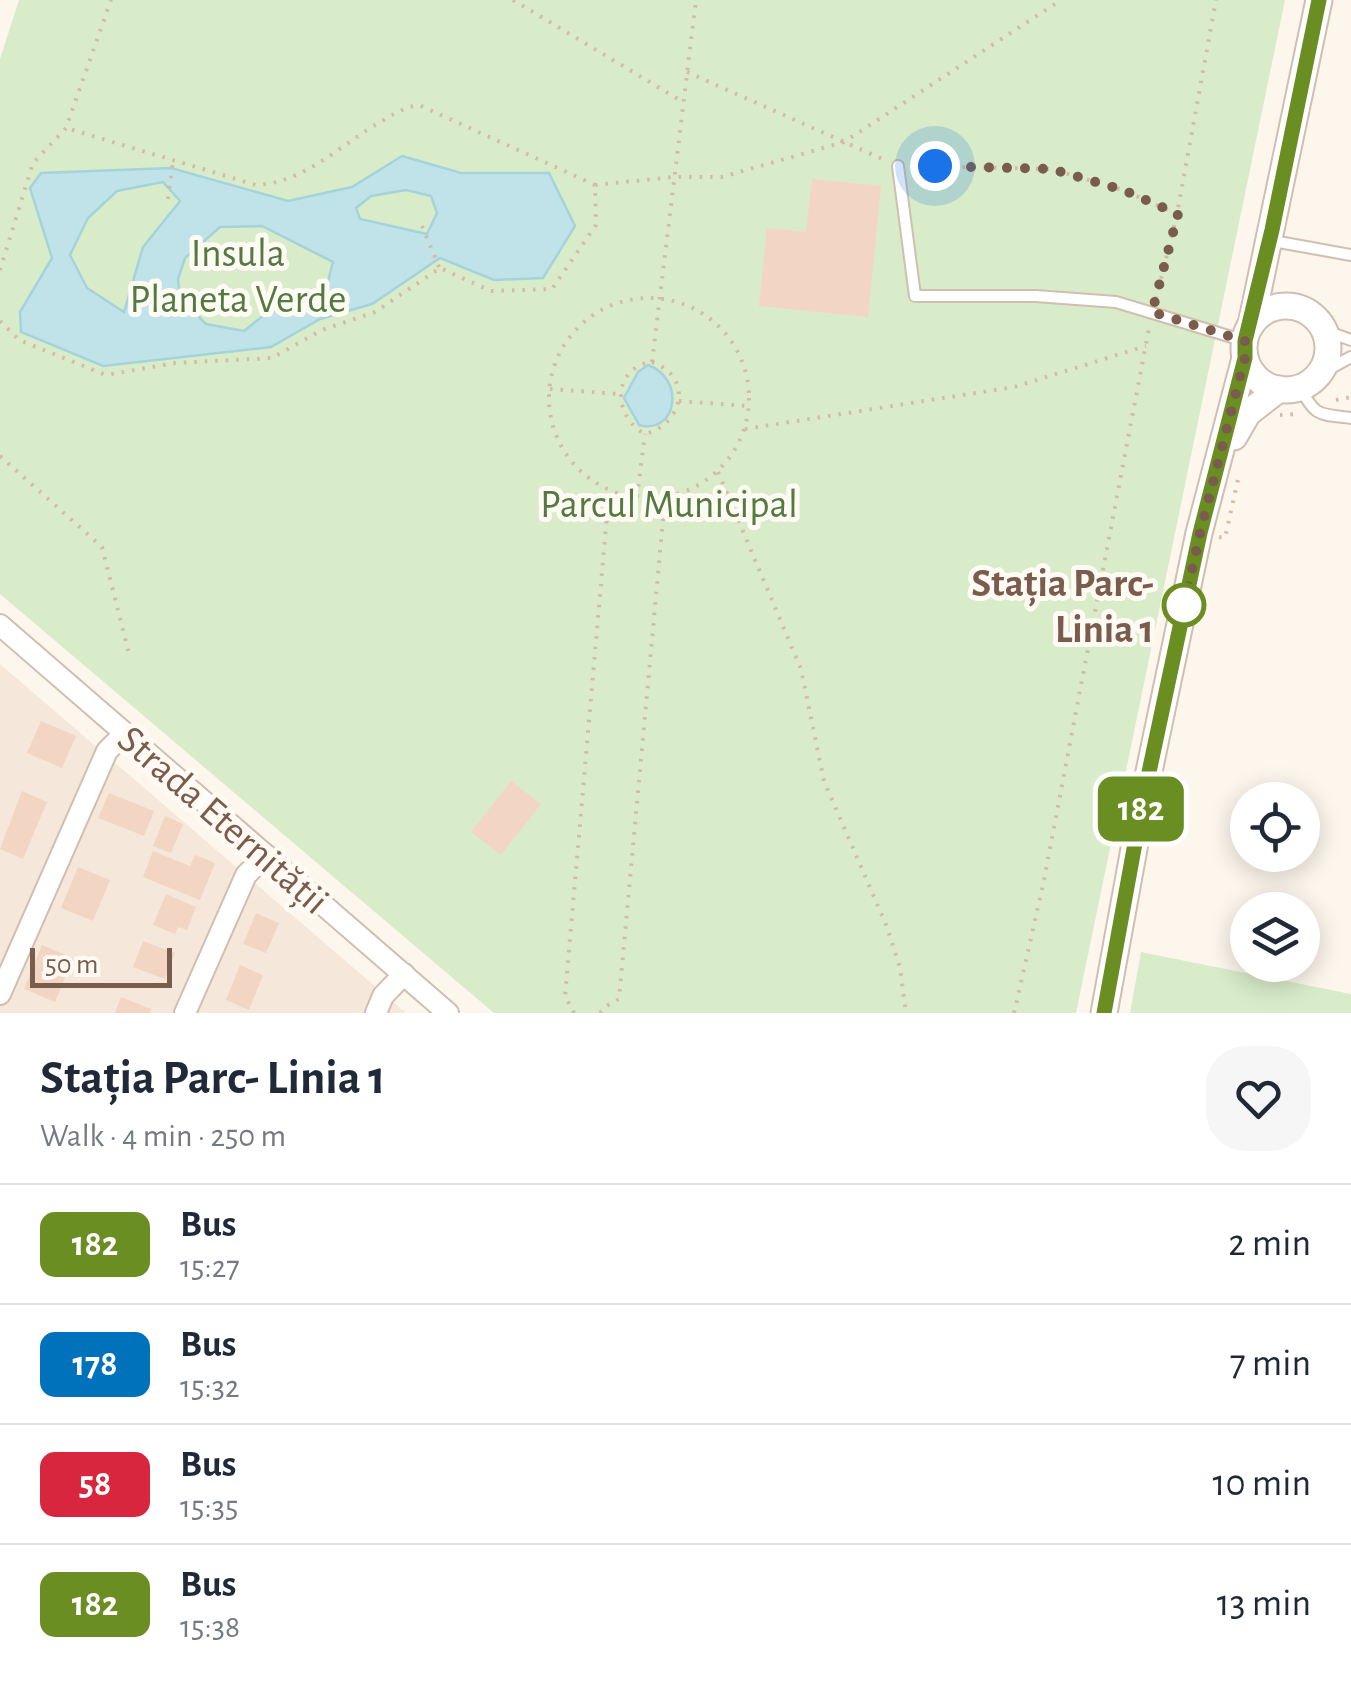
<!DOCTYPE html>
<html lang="en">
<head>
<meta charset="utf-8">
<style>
  :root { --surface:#fff; --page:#f6f6f7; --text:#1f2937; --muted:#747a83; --line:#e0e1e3 }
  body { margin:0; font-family:"Alegreya Sans",sans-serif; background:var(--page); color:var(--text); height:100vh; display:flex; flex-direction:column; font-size:38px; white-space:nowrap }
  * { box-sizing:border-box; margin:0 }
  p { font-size:32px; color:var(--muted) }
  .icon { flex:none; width:55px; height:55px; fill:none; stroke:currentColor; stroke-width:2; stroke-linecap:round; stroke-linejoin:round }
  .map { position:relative; height:1013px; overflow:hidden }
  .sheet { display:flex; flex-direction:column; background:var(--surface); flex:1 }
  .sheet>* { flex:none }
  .badge { padding:0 20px; border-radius:15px; font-size:35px; line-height:65px }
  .fabs { position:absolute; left:1230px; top:782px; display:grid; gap:20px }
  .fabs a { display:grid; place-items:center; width:90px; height:90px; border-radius:50%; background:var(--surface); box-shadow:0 5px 25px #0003; font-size:50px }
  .scale { position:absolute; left:30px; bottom:25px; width:142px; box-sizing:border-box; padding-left:10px; border:5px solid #7a5c4d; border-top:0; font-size:28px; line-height:35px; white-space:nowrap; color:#7a5c4d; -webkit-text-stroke:8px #fffaf3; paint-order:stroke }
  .you { position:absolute; width:50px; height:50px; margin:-25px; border:8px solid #fff; border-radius:50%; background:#1a73e8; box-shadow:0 0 0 15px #1a73e833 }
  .map>.badge { position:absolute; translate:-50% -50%; box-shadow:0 0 0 5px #fff }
  .round { display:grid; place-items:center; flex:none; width:105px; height:105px; border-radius:40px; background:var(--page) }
  .summary { display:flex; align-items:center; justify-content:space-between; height:170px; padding:0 40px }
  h1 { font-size:48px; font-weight:700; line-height:75px }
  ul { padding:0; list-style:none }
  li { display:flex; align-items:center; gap:30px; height:120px; padding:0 40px; border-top:2px solid var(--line) }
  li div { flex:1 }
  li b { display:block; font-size:38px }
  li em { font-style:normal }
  li .badge { min-width:110px; font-weight:700; text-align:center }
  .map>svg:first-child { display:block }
  .residential { fill:#f5e8da }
  .green { fill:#d8ecc9 }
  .water { fill:#bfe3e8; stroke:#a5d3da; stroke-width:2.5; fill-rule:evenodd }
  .building { fill:#f3d5c3 }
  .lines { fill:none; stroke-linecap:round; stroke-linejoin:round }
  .service-casing { stroke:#d1beb0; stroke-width:14 }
  .minor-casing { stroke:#d1beb0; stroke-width:24 }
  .tertiary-casing { stroke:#d1beb0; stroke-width:29 }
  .path { stroke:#d9b8a5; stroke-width:4; stroke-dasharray:2.5 8; stroke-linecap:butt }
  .service { stroke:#fff; stroke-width:10 }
  .minor { stroke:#fff; stroke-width:20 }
  .tertiary { stroke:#fff; stroke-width:25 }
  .line-casing { stroke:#fff; stroke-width:22 }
  .line { stroke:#6b8e23; stroke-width:15 }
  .walk { stroke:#7a5c4d; stroke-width:10; stroke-dasharray:0 18 }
  .stop-dot { fill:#fff; stroke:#6b8e23; stroke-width:5 }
  .labels { text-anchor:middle; stroke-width:10; stroke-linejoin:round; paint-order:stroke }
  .park-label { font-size:40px; fill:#537a41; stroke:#fffaf3 }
  .stop-label { font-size:40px; font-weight:bold; fill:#7a5c4d; stroke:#fffaf3; text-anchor:end }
  .street-label { font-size:40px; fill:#7a5c4d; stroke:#fffaf3 }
</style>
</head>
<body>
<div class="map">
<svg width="1351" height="1013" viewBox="0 0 1351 1013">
  <rect width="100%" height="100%" fill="#fdf6ec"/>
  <!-- residential -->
  <polygon class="residential" points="0,664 406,1013 0,1013"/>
  <!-- green -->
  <g class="green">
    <polygon points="19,0 1285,0 1076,1013 494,1013 0,594 0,59"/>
    <polygon points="1141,952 1351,994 1351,1013 1130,1013"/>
  </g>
  <!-- water -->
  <g class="water">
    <path d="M402,156L461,173H549L575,226L543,278L494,280L440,258L372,304L320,319L271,347L103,366L21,332L20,312L52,258L30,188L41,173L171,168L288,201L352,187ZM163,182L180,201L143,247L124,312L87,288L70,255L88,218L117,191ZM406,190L431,196L437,213L427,234L360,219L356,208L371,196ZM262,226L333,262L326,289L284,299L244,331L206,324L180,298L178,279L185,258L220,227Z"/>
    <path d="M648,365C686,379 677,435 639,425L624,398L638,372Z"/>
  </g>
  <!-- building -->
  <g class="building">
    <polygon points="812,179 881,186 868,317 759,306 767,228 806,232"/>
    <polygon points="41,721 76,736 62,768 27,753"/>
    <polygon points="511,781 541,804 501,855 471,832"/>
    <polygon points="22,791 47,802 23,859 0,849"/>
    <polygon points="109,793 154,811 144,836 98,818"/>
    <polygon points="165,816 183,824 171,853 153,846"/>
    <polygon points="153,851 190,866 195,855 215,863 200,900 143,877"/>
    <polygon points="78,867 110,880 93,921 61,908"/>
    <polygon points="166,894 196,907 187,930 178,927 175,934 153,925"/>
    <polygon points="256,913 279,923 266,953 243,944"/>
    <polygon points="143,941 175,953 165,979 133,967"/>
    <polygon points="42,945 73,958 55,1002 24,989"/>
    <polygon points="240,965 263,975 249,1010 226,1000"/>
    <polygon points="121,997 151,1009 150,1013 115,1013"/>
  </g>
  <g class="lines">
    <defs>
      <g id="service">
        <polyline points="898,166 915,296 1036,296 1116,302 1245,341"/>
        <polyline points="1273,241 1351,255"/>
        <polyline points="1316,319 1326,331 1351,340"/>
        <polyline points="1318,375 1351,357"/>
        <path d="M1300,387C1315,417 1319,414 1351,418"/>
      </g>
      <g id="minor">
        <polyline points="0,625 448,1013"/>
        <polyline points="0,994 107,751 124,734"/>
        <polyline points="185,1013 246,875 266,855"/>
        <polyline points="376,1013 383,996 404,974"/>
      </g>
      <g id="tertiary">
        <circle cx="1286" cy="348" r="42"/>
        <polyline points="1251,325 1319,0"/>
        <polyline points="1234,437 1248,413 1279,389"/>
        <polyline points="1104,1013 1142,805 1199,533 1245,358"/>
      </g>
    </defs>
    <!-- service casing -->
    <use href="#service" class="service-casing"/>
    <!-- minor casing -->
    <use href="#minor" class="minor-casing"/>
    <!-- tertiary casing -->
    <use href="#tertiary" class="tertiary-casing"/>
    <!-- path -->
    <g class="path">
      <polyline points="513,0 683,102"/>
      <polyline points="687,72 887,161"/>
      <polyline points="910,166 1051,169 1123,190 1177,214"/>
      <polyline points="595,185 674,177 722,177 844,142 1061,0"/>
      <polyline points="168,199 173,161"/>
      <polyline points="422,226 439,267"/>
      <polyline points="0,270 33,163 66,128 111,0"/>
      <circle cx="649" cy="398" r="100"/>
      <polyline points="1156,299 1177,214 1216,0"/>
      <path d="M0,321L19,340L106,375L175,363L272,358L322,330L375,312L440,268L491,291L552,289L596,225L595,185L419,105C405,107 394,114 382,121C341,144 305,183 256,185L66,128"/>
      <polyline points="652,362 696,0"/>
      <path d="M652,362C694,377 683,424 645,434C613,417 611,368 652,362Z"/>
      <polyline points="550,389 618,394"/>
      <polyline points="1336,400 1351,397"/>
      <polyline points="679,401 749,406"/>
      <polyline points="1280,415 1300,414"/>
      <polyline points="745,429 1014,387 1146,346"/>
      <polyline points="0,456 102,547 129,654"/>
      <polyline points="718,472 801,669 824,781 887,927 900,968 906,1013"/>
      <polyline points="637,497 645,434"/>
      <polyline points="1219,537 1225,538 1239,475"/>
      <polyline points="574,1013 565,996 609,492"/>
      <polyline points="600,1013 606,1006 619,999 665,498"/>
      <polyline points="1014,1013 1043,885 1149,328"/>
    </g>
    <!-- service -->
    <use href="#service" class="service"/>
    <!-- minor -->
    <use href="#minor" class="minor"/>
    <!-- tertiary -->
    <use href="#tertiary" class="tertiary"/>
  </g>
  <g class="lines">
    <defs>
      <polyline id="line" points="1104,1013 1142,805 1200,533 1245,358 1245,341 1272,230 1319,0"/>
    </defs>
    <!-- line casing -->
    <use href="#line" class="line-casing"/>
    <!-- line -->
    <use href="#line" class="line"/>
    <!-- walk -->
    <polyline class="walk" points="935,166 1051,169 1123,190 1178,214 1152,312 1245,341 1245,358 1200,533 1183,611 1184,605"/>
  </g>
  <!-- markers -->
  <circle class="stop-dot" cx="1184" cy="605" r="20"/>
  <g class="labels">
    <!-- park labels -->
    <g class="park-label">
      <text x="238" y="266">Insula<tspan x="238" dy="46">Planeta Verde</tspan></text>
      <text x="669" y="517">Parcul Municipal</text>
    </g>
    <!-- stop labels -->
    <g class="stop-label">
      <text x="1154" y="596">Stația Parc-<tspan x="1154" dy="46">Linia 1</tspan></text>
    </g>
    <!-- street labels -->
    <g class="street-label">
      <text transform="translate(224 819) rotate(41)" y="14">Strada Eternității</text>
    </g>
  </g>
</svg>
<div class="fabs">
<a><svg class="icon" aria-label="locate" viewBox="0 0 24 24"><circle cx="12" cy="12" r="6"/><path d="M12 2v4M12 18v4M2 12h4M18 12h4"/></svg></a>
<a><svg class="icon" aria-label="layers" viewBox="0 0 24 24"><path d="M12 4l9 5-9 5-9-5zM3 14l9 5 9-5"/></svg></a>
</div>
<div class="scale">50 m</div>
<div class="you" style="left:935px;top:166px"></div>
<b class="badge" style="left:1141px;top:809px;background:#6b8e23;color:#fff">182</b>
</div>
<section class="sheet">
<div class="summary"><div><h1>Stația Parc- Linia 1</h1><p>Walk · 4 min · 250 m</p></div><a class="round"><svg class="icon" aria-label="heart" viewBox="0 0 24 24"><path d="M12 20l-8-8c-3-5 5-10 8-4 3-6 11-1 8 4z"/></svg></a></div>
<ul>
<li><span class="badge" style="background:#6b8e23;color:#fff">182</span><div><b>Bus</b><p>15:27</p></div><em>2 min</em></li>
<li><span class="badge" style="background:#0072bc;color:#fff">178</span><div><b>Bus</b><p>15:32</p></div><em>7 min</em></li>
<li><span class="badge" style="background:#d7263d;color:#fff">58</span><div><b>Bus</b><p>15:35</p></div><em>10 min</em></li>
<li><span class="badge" style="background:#6b8e23;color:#fff">182</span><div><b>Bus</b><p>15:38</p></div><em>13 min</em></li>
</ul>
</section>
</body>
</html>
